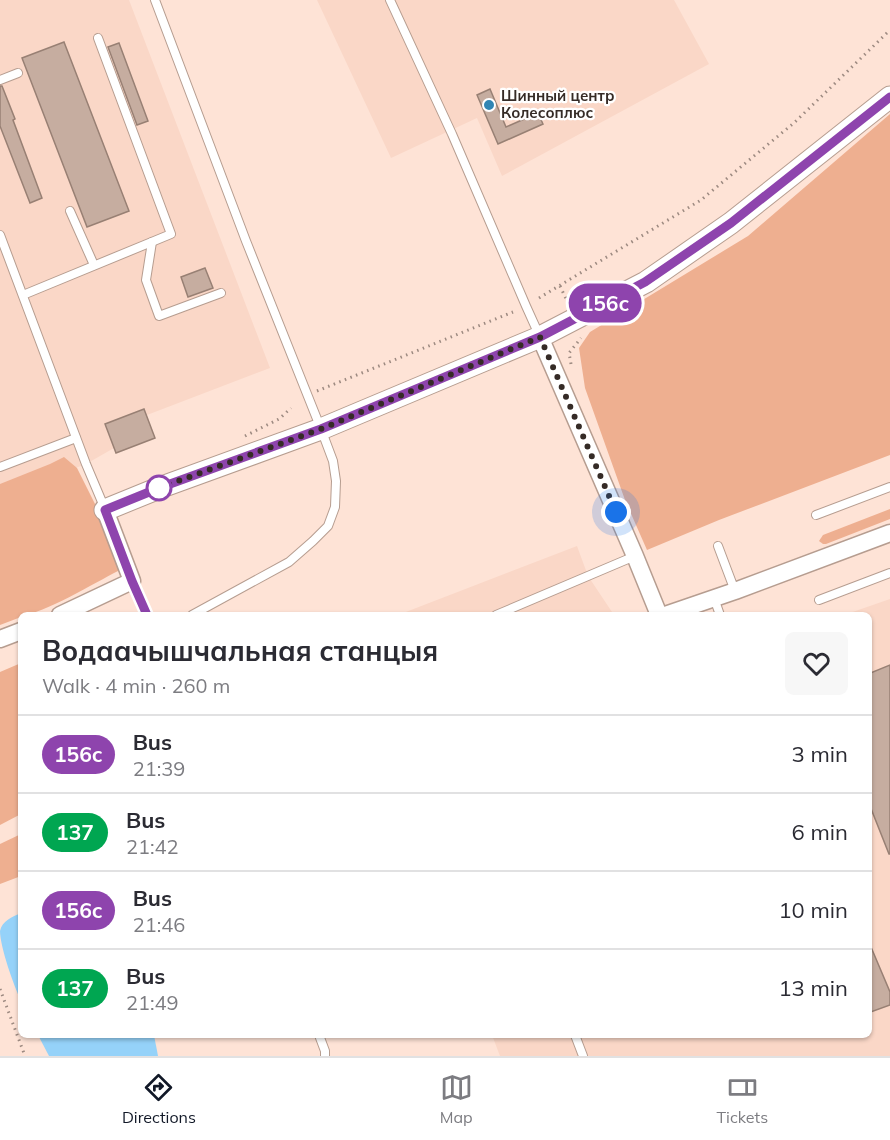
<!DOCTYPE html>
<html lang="en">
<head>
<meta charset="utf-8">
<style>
  :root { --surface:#fff; --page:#f7f7f7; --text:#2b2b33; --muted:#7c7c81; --line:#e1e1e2; --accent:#111827 }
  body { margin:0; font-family:Mulish,sans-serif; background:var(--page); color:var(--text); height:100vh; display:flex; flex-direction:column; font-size:22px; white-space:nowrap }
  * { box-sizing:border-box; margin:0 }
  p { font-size:20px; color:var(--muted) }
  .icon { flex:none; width:33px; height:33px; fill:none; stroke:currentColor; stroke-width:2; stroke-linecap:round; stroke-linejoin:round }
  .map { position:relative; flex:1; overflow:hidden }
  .sheet { position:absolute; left:18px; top:612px; width:854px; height:426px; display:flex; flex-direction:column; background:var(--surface); border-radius:9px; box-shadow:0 2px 4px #0004 }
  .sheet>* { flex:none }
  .badge { padding:0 12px; border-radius:20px; font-size:21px; line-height:39px }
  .you { position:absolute; width:30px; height:30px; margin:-15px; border:4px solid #fff; border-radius:50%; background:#1a73e8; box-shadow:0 0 0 9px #1a73e833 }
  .map>.badge { position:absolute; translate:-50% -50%; box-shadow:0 0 0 3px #fff }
  .round { display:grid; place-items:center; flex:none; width:63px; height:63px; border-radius:9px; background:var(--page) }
  .summary { display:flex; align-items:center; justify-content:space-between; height:102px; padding:0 24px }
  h1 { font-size:28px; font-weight:700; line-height:45px }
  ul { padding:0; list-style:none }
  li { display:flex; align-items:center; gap:18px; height:78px; padding:0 24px; border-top:2px solid var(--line) }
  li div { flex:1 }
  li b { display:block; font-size:22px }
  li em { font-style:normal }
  li .badge { min-width:66px; font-weight:700; text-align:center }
  .dock { display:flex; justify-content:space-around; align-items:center; height:84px; border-top:2px solid var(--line); background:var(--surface); font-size:16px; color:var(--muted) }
  .dock a { display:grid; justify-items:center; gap:3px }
  .dock .selected { color:var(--accent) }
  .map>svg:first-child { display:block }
  .built { fill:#fad7c7 }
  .green { fill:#eeaf90 }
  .water { fill:#95d2f9 }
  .building { fill:#c6ada0; stroke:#988074; stroke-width:1.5 }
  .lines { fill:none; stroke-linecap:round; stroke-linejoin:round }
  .service-casing { stroke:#b69d90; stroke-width:10 }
  .minor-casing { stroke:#b69d90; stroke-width:19 }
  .tertiary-casing { stroke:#b69d90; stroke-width:23 }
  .path { stroke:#9d8a81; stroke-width:3; stroke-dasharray:1.5 4.5; stroke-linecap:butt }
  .service { stroke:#fff; stroke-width:8 }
  .minor { stroke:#fff; stroke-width:16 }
  .tertiary { stroke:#fff; stroke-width:21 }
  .line-casing { stroke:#fff; stroke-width:14 }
  .line { stroke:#8e44ad; stroke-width:9 }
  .walk { stroke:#352b26; stroke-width:6; stroke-dasharray:0 10.8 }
  .poi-dot { fill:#3085b4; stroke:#fff; stroke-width:2 }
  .stop-dot { fill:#fff; stroke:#8e44ad; stroke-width:3 }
  .labels { text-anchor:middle; stroke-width:4.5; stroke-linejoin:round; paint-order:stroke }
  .poi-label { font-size:15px; font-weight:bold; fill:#352b26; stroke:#fff; text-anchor:start }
</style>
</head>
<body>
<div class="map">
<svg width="890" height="1056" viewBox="0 0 890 1056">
  <rect width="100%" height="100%" fill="#fee3d6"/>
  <!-- built -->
  <g class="built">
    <polygon points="0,0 129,0 270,368 147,415 144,409 105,424 114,448 86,464 0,497"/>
    <polygon points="317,0 674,0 709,64 502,176 477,118 391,158"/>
    <polygon points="577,546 588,576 614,615 398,615"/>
    <polygon points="890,599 890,1056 500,1056 492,1035 868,1035 868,615 844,615"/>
  </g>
  <!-- green -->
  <g class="green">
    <polygon points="890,114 890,455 719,520 647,550 625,500 585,388 579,348 590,332 748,236"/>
    <path d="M64,457L77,468L121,556L118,571C96,582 42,615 21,615V617L0,625V484L50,464Z"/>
    <polygon points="890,509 890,519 826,544 823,544 819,541 823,535"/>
    <polygon points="21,663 21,814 0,825 0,672"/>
    <polygon points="21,834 21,876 0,884 0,844"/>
  </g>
  <!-- water -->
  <g class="water">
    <path d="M21,913V1001C14,986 0,947 0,931C2,921 12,917 21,913Z"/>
    <polygon points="38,1035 154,1035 158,1056 49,1056"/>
  </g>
  <!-- building -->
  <g class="building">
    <polygon points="64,42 129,211 87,227 22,58"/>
    <polygon points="119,43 148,121 137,125 108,47"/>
    <polygon points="0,86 2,86 15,119 13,120 42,198 30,203 0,126"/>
    <polygon points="490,89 506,127 538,113 543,124 498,144 477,95"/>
    <polygon points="205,268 213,288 188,297 181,277"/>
    <polygon points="144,409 155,438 116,453 105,424"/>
    <polygon points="890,665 890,854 889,854 868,801 868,674"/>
    <polygon points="868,940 890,992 890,1005 868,1013"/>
  </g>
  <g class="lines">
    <defs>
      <g id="service">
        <polyline points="155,0 246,241 321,429 333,461 336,481 335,507 328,526 313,541 289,562 192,615"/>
        <polyline points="390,0 452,134 526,306 540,337"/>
        <polyline points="0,80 18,73"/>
        <polyline points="70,211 94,265"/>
        <polyline points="0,235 86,464 105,509"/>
        <polyline points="152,242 146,280 159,316 221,293"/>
        <polyline points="23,295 171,234 98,38"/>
        <polyline points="0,467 76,438"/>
        <polyline points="816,515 890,487"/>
        <polyline points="718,546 735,591"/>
        <polyline points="132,581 147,615"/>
        <polyline points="714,598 720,615"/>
        <polyline points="819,600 890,573"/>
        <polyline points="496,615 635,556"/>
        <polyline points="319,1035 325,1051 325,1056"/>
        <polyline points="575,1035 583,1056"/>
      </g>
      <g id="minor">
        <polyline points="540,337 635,556 659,615"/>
        <polyline points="60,615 132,581 105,510"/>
        <polyline points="665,615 735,591 890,533"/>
        <polyline points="0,639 21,631"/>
      </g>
      <polyline id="tertiary" points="105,510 159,488 321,429 540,337 646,282 731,223 890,97"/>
    </defs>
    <!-- service casing -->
    <use href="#service" class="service-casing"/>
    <!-- minor casing -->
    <use href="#minor" class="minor-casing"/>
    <!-- tertiary casing -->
    <use href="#tertiary" class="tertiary-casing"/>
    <!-- path -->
    <g class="path">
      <polyline points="560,286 568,303"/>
      <polyline points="539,298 701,200 795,122 890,30"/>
      <polyline points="571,364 569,353 581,338"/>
      <polyline points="317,391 513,312"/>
      <polyline points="245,436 279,419 291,408"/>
      <polyline points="0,989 25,1056"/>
    </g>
    <!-- service -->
    <use href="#service" class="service"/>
    <!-- minor -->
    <use href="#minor" class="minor"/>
    <!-- tertiary -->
    <use href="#tertiary" class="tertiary"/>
  </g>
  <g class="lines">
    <defs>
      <polyline id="line" points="147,615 132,581 105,510 159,488 321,429 540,337 645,282 731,223 890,97"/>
    </defs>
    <!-- line casing -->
    <use href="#line" class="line-casing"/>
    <!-- line -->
    <use href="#line" class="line"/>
    <!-- walk -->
    <polyline class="walk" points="159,488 321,429 540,337 616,512"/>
  </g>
  <!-- markers -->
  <circle class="poi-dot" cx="489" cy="105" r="6"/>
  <circle class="stop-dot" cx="159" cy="488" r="12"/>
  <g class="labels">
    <!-- poi labels -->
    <g class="poi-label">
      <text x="501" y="101">Шинный центр<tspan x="501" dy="17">Колесоплюс</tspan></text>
    </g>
  </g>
</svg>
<div class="you" style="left:616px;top:512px"></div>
<b class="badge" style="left:605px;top:303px;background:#8e44ad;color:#fff">156с</b>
<section class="sheet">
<div class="summary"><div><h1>Водаачышчальная станцыя</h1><p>Walk · 4 min · 260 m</p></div><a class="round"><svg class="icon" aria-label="heart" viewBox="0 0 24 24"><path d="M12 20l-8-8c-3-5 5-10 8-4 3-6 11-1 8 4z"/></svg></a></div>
<ul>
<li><span class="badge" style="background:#8e44ad;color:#fff">156с</span><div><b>Bus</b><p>21:39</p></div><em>3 min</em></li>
<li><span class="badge" style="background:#00a651;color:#fff">137</span><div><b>Bus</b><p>21:42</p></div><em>6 min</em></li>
<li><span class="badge" style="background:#8e44ad;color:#fff">156с</span><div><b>Bus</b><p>21:46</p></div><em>10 min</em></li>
<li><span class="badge" style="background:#00a651;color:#fff">137</span><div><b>Bus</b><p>21:49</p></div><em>13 min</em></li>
</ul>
</section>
</div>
<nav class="dock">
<a class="selected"><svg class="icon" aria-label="directions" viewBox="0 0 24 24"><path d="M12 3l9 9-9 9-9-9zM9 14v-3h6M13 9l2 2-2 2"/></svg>Directions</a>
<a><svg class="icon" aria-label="map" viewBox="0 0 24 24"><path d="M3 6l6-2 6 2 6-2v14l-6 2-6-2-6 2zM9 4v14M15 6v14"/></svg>Map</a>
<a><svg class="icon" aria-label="tickets" viewBox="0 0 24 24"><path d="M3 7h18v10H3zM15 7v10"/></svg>Tickets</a>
</nav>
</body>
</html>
